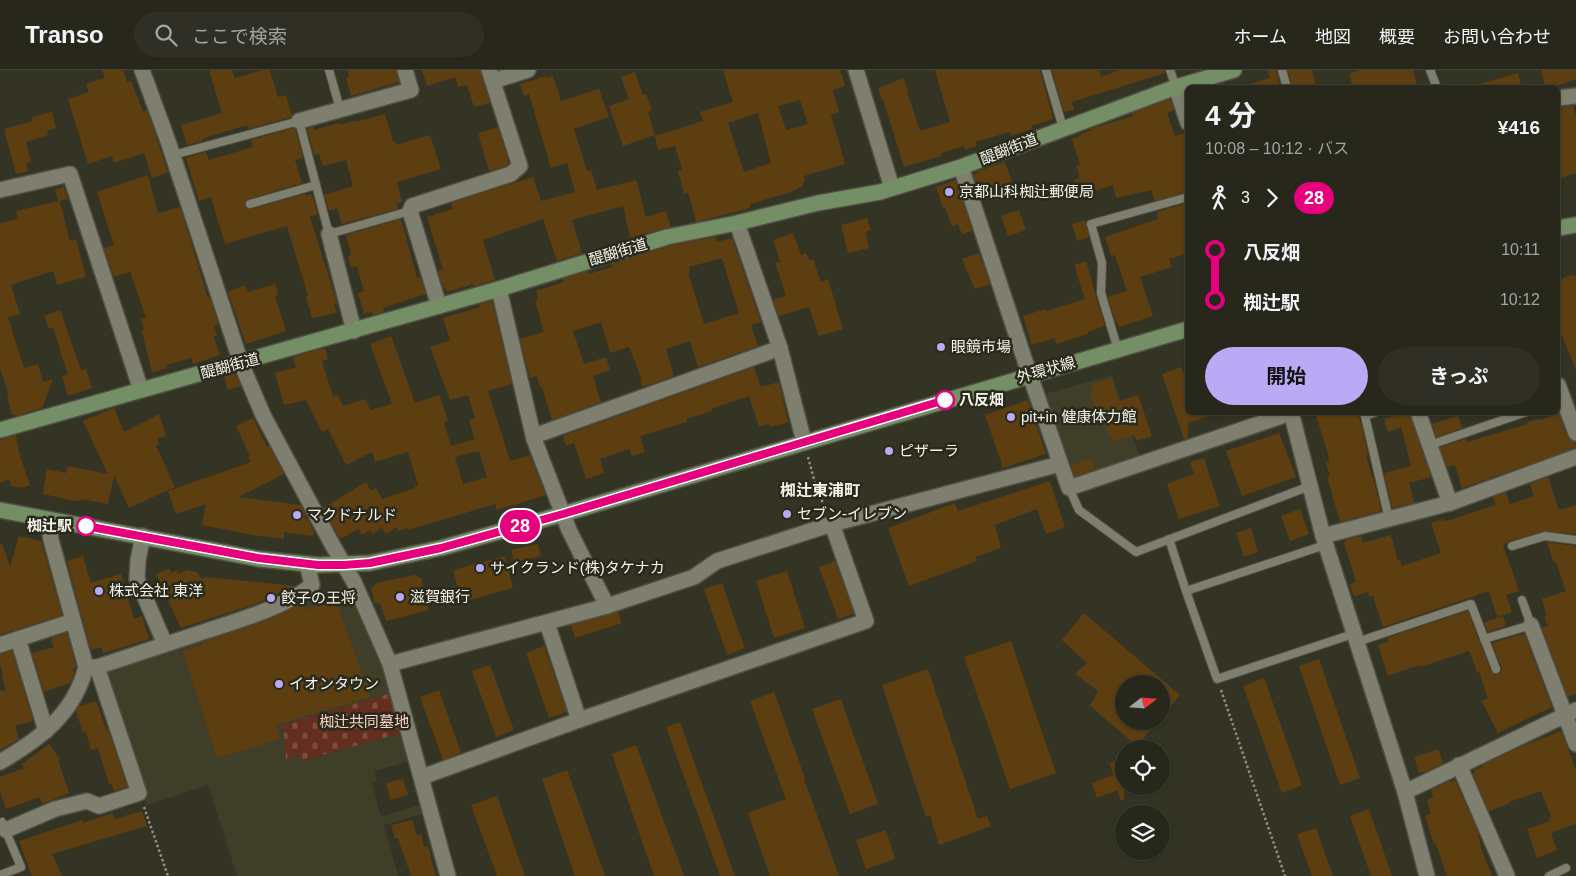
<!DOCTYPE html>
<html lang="ja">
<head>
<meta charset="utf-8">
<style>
  :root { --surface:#27271c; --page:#2f2f25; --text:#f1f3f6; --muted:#a4a5a3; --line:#43443b; --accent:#baaaf6 }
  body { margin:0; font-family:Arial,"Noto Sans JP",sans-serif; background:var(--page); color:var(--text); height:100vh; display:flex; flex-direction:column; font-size:19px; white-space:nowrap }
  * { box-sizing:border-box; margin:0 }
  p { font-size:16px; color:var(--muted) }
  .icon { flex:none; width:28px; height:28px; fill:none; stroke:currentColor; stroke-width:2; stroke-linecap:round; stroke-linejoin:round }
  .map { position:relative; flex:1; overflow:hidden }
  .drawer { position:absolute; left:1185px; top:15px; width:375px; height:330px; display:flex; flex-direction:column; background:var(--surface); border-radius:8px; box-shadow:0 1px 4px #0004,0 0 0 1px var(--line) }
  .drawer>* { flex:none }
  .badge { padding:0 10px; border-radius:16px; font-size:18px; line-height:32px }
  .needle { width:32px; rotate:73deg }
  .fabs { position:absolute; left:1115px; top:605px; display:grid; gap:10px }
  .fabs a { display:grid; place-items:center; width:55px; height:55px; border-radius:50%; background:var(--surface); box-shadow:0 1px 4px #0004,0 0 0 1px var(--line); font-size:25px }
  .map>.badge { position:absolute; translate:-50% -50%; box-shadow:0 0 0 2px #fff }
  .legs { display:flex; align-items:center; gap:8px; height:55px; padding:0 20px; font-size:16px }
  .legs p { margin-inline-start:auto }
  .summary { display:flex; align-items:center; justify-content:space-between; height:85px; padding:0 20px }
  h1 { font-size:28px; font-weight:700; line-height:38px }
  .button { display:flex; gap:10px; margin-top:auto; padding:10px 20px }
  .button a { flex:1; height:58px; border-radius:30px; background:var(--accent); color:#111; font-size:20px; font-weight:700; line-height:58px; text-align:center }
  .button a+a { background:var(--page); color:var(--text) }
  ul { padding:0 20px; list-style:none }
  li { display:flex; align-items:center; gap:18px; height:50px; font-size:19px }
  li i { display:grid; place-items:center; width:8px; height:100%; margin:0 6px; background:currentColor }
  li i::after { content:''; width:12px; height:12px; margin:-6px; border:4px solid; border-radius:50%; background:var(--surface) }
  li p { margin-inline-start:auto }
  li:first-child i { background:linear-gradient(#0000 50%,currentColor 0) }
  li:last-child i { background:linear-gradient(currentColor 50%,#0000 0) }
  header { display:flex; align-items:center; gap:30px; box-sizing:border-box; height:70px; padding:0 25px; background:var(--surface); border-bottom:1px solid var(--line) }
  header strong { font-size:24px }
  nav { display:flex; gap:28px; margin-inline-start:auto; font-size:18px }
  .search { width:350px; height:45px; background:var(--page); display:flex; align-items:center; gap:12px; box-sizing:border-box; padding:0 18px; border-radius:28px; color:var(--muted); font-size:19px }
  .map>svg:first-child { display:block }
  .built { fill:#3e3e29 }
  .cemetery { fill:url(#cemetery-stones) }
  .building { fill:#5d3e11; fill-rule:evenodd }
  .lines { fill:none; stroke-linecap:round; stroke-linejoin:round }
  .lane-casing { stroke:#504f43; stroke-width:10 }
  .street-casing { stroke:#504f43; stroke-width:18 }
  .secondary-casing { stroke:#504f43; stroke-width:18 }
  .path { stroke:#8f8f83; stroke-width:2.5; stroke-dasharray:2.5 2.5; stroke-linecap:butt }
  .lane { stroke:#7f7f6f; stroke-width:8 }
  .street { stroke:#7f7f6f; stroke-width:15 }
  .secondary { stroke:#748e66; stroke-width:15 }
  .line-1-casing { stroke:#fff; stroke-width:11 }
  .line-1 { stroke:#e6007e; stroke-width:8 }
  .poi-dot { fill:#baaaf6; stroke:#2a2a1c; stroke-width:2 }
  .stop-1-dot { fill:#fff; stroke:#e6007e; stroke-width:2.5 }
  .labels { text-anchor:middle; stroke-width:5; stroke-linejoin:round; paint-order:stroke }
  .street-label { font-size:15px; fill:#f4f4eb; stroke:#2a2a1c }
  .poi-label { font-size:15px; fill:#f4f4eb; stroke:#2a2a1c; text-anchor:start }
  .stop-label { font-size:15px; font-weight:bold; fill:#f4f4eb; stroke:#2a2a1c; text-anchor:start }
  .park-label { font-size:15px; fill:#fbd3c6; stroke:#2a2a1c }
  .neighbourhood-label { font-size:16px; font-weight:bold; fill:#f4f4eb; stroke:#2a2a1c }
</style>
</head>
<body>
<header>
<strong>Transo</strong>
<div class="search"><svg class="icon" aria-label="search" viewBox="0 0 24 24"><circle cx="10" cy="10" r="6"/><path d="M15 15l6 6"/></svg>ここで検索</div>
<nav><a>ホーム</a><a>地図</a><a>概要</a><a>お問い合わせ</a></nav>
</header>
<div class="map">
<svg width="1576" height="806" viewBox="0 0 1576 806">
  <defs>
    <pattern id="cemetery-stones" width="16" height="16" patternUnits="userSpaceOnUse" patternTransform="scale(1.25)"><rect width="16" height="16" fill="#642e1e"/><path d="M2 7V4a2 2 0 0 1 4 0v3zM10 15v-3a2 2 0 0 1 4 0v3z" fill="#7b4d3f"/></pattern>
  </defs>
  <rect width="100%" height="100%" fill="#343425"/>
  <!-- built -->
  <g class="built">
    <polygon points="1112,305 1139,385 1075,408 1045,324"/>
    <polygon points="349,517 381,591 391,623 283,655 287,689 300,685 302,691 402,663 409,691 375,701 377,711 372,713 381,747 420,735 423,744 384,755 398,806 237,806 208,715 147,735 102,599 302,528 321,520"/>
  </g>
  <!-- cemetery -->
  <polygon class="cemetery" points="391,623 402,663 301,691 300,685 286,689 283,655"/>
  <!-- building -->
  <g class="building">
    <polygon points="102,0 123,0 127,12 131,11 143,41 147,40 168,102 152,108 144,83 114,93 112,86 88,94 68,29 89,22 86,14 105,8"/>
    <polygon points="209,0 232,0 235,8 263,0 270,0 278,27 286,25 292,45 291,47 248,59 247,55 211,66 202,69 203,71 187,75 181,55 222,43"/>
    <polygon points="347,0 396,0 399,12 351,26 346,8 349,7"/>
    <polygon points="422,0 480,0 490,33 474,37 467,15 458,17 455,7 427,16"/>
    <path d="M723,0H840L845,16L833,20L839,42L831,45L845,94L804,106L805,112L802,113L803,116L791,122L750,134V138L696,152L688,122L684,124L678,101L682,100L675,76L658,80L655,66L703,51L700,42L733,32ZM800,30L808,54L786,60L778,36ZM758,43L771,93L744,102L728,53Z"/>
    <polygon points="935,0 1040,0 1053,49 1031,56 1032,59 1011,66 1010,62 975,72 977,76 965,80 964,76 941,83 941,86 904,97 883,29 882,30 878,18 904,8 908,21 907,21 920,61 950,52"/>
    <polygon points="1052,0 1099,0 1101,7 1119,0 1164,0 1165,3 1072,32 1074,40 1064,42"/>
    <polygon points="1267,0 1276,0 1281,18 1249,18 1249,14 1270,8"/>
    <polygon points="1288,0 1312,0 1317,18 1292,18"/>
    <polygon points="1360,0 1413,0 1418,18 1353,18 1349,4"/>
    <polygon points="1541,0 1576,0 1576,9 1551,18 1545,18"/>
    <polygon points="635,2 643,25 646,24 652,40 648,42 655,65 623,76 609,36 629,29 621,7"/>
    <polygon points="1518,3 1522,18 1480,18 1479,14"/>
    <polygon points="546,6 546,8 553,6 561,31 599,19 609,47 574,59 587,101 591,100 597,120 636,110 646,147 666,141 671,157 630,168 623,136 572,150 582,183 557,191 543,149 483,170 495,210 474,216 473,214 447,222 446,218 444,219 438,201 443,200 427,147 453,139 451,133 533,107 541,131 575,122 567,93 551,98 529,24 524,26 520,14"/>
    <polygon points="1170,29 1174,40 1167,43 1175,66 1184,63 1188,75 1188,122 1154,131 1152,120 1116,128 1113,115 1079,126 1074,110 1080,108 1076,96 1080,95 1072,69 1081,66 1081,64 1091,60 1090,59 1133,46 1132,43"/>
    <polygon points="1573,36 1576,46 1576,103 1558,109 1558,38"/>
    <polygon points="52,42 56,58 47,61 48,65 26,72 31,92 26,93 28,101 16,104 4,59 33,51 32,47"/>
    <polygon points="385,44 393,72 395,71 396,75 430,65 441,99 397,112 402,132 396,133 398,139 342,154 337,138 329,141 324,125 353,116 346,90 323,96 319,84 314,85 307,59 313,57 314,60 339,53 340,55 353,51 354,52"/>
    <polygon points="498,57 509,93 506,96 489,101 478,63"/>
    <polygon points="293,58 295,59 303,88 295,90 302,113 248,129 246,130 245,135 246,138 251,139 305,124 306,126 311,124 312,128 313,127 318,144 310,147 337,233 334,234 337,243 312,248 306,227 308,226 287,156 225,174 211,127 199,131 186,88 206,82 209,90 253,77 251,70"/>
    <polygon points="1005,92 1014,117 981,128 973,105 977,104 976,102"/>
    <polygon points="148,105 158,143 180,137 208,228 210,227 218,254 214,256 217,266 214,267 220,285 193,294 191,288 166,295 167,298 152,303 142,261 144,260 141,249 146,248 130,202 114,207 104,178 114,175 97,122"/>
    <polygon points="956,110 972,161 962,164 958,154 952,157 945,137 943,138 936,117"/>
    <polygon points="64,117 68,129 60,131 70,171 76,169 86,207 57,215 53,201 11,215 20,244 8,247 24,298 38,294 43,312 53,309 42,338 16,346 12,344 7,327 9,326 0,298 0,153 18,149 16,141 58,131 55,119"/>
    <polygon points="1188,133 1188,183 1169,189 1172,197 1140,207 1153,246 1119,257 1117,252 1116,252 1108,227 1127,221 1115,185 1111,186 1105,167 1158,149 1157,142"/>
    <polygon points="1019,140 1026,160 1008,166 1001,146"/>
    <polygon points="867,148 871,160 866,162 869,178 848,183 841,155"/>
    <polygon points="401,149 417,208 420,207 426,224 383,238 384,242 373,245 372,242 364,244 358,223 364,221 357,196 351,198 348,186 351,185 346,165"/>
    <polygon points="1085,150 1089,167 1077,171 1072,154"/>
    <polygon points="793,163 801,185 806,183 809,190 813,189 821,212 828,209 843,259 819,266 809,237 779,246 773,230 786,226 775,193 780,192 773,170"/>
    <path d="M716,167L717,172L732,168L761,252L751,255L758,276L698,297L690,271L666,279L674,306L642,317L640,311L642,310L629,277L610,283L601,252L573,261L584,294L606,287L610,300L593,306L601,332L552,350L542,317H540L537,306L530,308L520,269L544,262L535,231L538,230L536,221L564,212L562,209L588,201L589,204L612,197L611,194L669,176ZM722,188L739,243L704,254L688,203H690L689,197Z"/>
    <polygon points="979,183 990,214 975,219 962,189"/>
    <polygon points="1086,191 1105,256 1087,262 1088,264 1056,274 1055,268 1032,275 1023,246 1045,239 1046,241 1085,229 1074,195"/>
    <polygon points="1573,204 1573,206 1576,205 1576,300 1558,256 1558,211"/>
    <polygon points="275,214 278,225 275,226 286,261 246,274 228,222 245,215 248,222"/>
    <path d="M492,231L512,314L488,321L510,391L530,385L546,425L497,440L495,434L408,460V458L398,461L397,457L386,464L382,458L373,464L370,460L362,465L358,459L340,469L323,438L366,412L371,421L376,418L382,429L415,418V416L418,415L408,382L375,392L372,382L346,395L328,359L322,362L306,330L284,335L275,303L296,297L293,287L325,278L328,289L322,291L333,327L338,325L343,336L366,329L370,340L392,334L370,274L391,266L415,333L439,325L448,350L444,352L451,376L475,369L469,350L475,348L468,325L450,330L430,277L450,270L443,248L480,237L479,234ZM479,381L487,407L463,414L455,387Z"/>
    <polygon points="60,240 81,300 86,299 92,318 68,326 62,306 68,305 53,258 49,259 44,246"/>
    <polygon points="754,297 761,317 779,312 788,352 770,357 769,354 759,357 749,326 711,339 712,341 686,349 687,352 640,366 645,382 632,386 629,379 600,389 604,403 586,409 574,373 566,376 563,366"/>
    <polygon points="1181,297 1188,316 1188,342 1212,342 1212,345 1188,353 1188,368 1184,369 1162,304"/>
    <polygon points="235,303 241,316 228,320 224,307"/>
    <polygon points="1111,308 1119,331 1138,325 1152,366 1137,371 1134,365 1113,372 1111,367 1110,368 1099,338 1095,339 1090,323 1094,321 1091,315"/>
    <polygon points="1028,330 1046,384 1003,398 985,345"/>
    <polygon points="114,338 124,362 159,344 166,366 157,369 159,374 156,376 175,417 129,438 114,405 108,434 81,429 80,431 71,430 43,424 47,399 66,403 68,396 108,404 83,351"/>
    <polygon points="1315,342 1358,342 1368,384 1366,385 1372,407 1373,406 1381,441 1340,452 1327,407 1330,406 1326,393 1329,392 1328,384"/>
    <polygon points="1406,342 1409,342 1431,407 1409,413 1414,433 1392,438 1384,403 1411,396 1401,357 1388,362 1384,349"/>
    <polygon points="1559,344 1567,366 1575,372 1576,378 1462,418 1455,395 1447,397 1440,377 1466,369 1467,372 1528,354 1527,352 1538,349 1539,350"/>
    <polygon points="1458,346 1462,358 1437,367 1432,354"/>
    <polygon points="253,348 267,377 269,376 284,404 238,427 301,435 305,443 305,449 307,448 314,461 313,466 284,462 284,469 253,465 202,455 206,434 176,444 168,421 251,392 248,387 250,386 236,356"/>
    <polygon points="1279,363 1296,407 1242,426 1226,381"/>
    <polygon points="16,365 19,383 30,415 21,418 11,416 9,409 0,413 0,370"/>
    <polygon points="1091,388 1095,399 1075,406 1071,395"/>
    <polygon points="1204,388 1220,436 1179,449 1167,414 1194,404 1190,392"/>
    <polygon points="1548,407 1559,440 1576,435 1576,464 1544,461 1510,471 1503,475 1519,521 1506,525 1512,542 1497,547 1489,521 1383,557 1373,526 1369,527 1368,522 1354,526 1350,514 1356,512 1344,472 1346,471 1345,470 1361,466 1363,473 1391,465 1398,491 1400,490 1402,496 1441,483 1431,453 1443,449 1444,451 1450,450 1495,435 1493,427 1506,422 1510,434 1534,426 1530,414"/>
    <polygon points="1050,411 1065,457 1046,464 1037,439 995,455 1001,478 975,487 977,491 909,516 888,458 955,433 958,441"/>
    <polygon points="1300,439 1309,464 1290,471 1281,446"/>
    <polygon points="1251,458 1258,482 1244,487 1236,463"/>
    <polygon points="19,466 41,471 62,545 0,565 0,475 2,474 10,497"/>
    <polygon points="1547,472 1576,476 1576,624 1568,627 1542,558 1548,556 1544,546 1547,545 1542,529 1566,521 1556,492 1554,493"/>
    <polygon points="538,474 541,486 514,492 511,480"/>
    <polygon points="83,486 91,513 121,504 134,549 142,546 149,569 103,583 101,577 91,580 67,491"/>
    <polygon points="505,486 513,518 462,532 453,500"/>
    <polygon points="835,491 854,544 838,549 819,497"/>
    <polygon points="169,499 172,503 177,500 178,504 188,500 198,503 201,509 207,507 294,516 258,533 181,558 156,504"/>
    <polygon points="787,501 805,558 774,568 756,511"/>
    <polygon points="415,505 421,508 429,540 386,551 380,533 375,534 371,518 377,513"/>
    <polygon points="722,513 745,578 727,585 704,519"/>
    <polygon points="327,532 338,536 370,627 276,655 280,669 217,688 184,585 184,581 203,574 203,572 265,551 303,533 304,540"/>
    <polygon points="1468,541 1491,601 1495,604 1500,603 1502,599 1492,573 1524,564 1552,637 1498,663 1482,631 1488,628 1479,602 1477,602 1469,581 1420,597 1419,595 1388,606 1378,575 1388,572 1387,568"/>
    <polygon points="618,542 622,553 575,568 571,555"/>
    <polygon points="1084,543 1180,625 1161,647 1161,614 1124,614 1124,651 1157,651 1137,676 1090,636 1098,621 1075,604 1087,593 1062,570"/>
    <polygon points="1503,546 1506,556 1488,562 1484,552"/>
    <polygon points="67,563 76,597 73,599 74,603 72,609 71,610 70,613 44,622 32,583 54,577 51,568"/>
    <polygon points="1011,571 1056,703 1010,719 964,587"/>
    <polygon points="544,576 567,642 549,648 526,583"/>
    <polygon points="12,581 33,651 15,656 19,669 0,680 0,621 6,620 2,607 3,606 0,595 0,584"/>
    <polygon points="1319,589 1360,708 1340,715 1299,596"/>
    <polygon points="490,595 514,660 496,667 472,601"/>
    <polygon points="928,599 978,749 987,746 991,756 939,775 930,746 926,747 882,615"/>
    <polygon points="1264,608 1302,715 1282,723 1243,616"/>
    <polygon points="439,620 461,683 443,690 420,627"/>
    <polygon points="774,622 805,708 804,709 839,806 770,806 748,743 786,729 750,631"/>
    <polygon points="841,629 878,734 850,744 812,639"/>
    <polygon points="96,631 106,659 108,659 127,717 114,721 112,714 109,714 98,678 91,680 86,662 83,663 76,641 78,637"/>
    <polygon points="680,652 735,806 720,806 666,657"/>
    <polygon points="1561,661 1576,700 1576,754 1551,763 1557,780 1537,788 1527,759 1550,751 1549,748 1551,747 1541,721 1509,732 1510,733 1489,741 1473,704 1475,703 1474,700 1483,697 1482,695 1523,676"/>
    <polygon points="49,674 60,689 58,690 69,723 42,734 40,727 6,739 0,721 0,707 24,698 22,694"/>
    <polygon points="636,675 684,806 654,806 612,684"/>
    <polygon points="1438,679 1443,693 1425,702 1419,703 1414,687"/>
    <polygon points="1124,688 1124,730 1120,730 1118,720 1097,728 1092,713 1113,705 1110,693"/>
    <polygon points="567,700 605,806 575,806 542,709"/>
    <polygon points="403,709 408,725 390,730 386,713"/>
    <polygon points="1455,710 1478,762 1481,778 1492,806 1447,806 1436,774 1434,774 1425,746 1431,744 1427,730 1433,727 1431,720 1450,711 1450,712"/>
    <polygon points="497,726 525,806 497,806 471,735"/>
    <polygon points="1369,739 1392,806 1371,806 1350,746"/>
    <polygon points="142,741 147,756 52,784 62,806 32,806 19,771 82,750 83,753 113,743 115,749"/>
    <polygon points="412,750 417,766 421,764 424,777 428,776 436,806 411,806 398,768 395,768 391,755"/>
    <polygon points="1316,758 1333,806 1312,806 1297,764"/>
    <polygon points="886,760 895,789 866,799 856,770"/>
  </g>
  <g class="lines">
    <defs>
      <g id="lane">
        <polyline points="329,0 340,39"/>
        <polyline points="1046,0 1063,58"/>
        <polyline points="1170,0 1176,17"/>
        <polyline points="1282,0 1287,18"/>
        <polyline points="1430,0 1437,18"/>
        <polyline points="173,85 299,51 329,164 410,141"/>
        <polyline points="250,134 316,115"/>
        <polyline points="1118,280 1101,223 1102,193 1091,154 1188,127"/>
        <polyline points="1376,342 1365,346 1389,449"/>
        <polyline points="1430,375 1526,342"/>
        <polyline points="1069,418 1079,440 1136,482 1310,416"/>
        <polyline points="1169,469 1186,521 1217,609 1353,564"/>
        <polyline points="1512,476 1545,466 1576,470"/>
        <polyline points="1186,521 1325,475"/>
        <polyline points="1484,569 1531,555 1522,530"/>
        <polyline points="1357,572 1471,534 1496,599"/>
        <polyline points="0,753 2,752 21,797 0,805"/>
        <polyline points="1549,806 1566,798"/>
      </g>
      <g id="street">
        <polyline points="142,0 169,74 241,293 263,345 333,476 354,512 390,594 448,806"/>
        <polyline points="856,0 892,118"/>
        <polyline points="493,11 528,0"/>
        <polyline points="1176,17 1188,53"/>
        <polyline points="1558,28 1576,26"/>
        <polyline points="299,51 411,20 405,0"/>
        <polyline points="961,97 1024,288 1069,418 1291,343"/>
        <polyline points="0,120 70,104 141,320"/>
        <polyline points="737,153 780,278 804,372"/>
        <polyline points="329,164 354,261"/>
        <polyline points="499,219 534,369 569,460 607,536"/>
        <polyline points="439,236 410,141 412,136 511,104 520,96 489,0"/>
        <polyline points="1558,315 1576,363"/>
        <polyline points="1291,342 1323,466 1405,722 1427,806"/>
        <polyline points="1418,342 1450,433"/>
        <polyline points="534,366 780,278"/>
        <polyline points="143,466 138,490 137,509 165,574"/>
        <polyline points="1323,466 1450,433 1576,387"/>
        <polyline points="547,553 579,650"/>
        <polyline points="1531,555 1576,674"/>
        <polyline points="18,569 46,661"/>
        <polyline points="0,575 73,551"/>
        <polyline points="390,594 607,536 694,507 717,491 832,454 1060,394"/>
        <path d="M88,597H97C133,585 170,573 206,561C239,550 286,537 312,515L307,494"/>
        <path d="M0,692C40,669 74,644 86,597L51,470L48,450"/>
        <polyline points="1459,695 1507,806"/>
        <polyline points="422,707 579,650 866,551 832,454"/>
        <polyline points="1405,722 1576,640"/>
        <polyline points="6,760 55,739 87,731 99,736 139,723 97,597"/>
      </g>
      <g id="secondary">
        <polyline points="1558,158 1576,155"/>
        <polyline points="0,360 499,219 667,167 737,153 818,133 880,122 961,97 1176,17 1234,0"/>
        <polyline points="0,440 259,489 318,495 370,493 441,478 563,444 1188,259"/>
      </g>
    </defs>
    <!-- lane casing -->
    <use href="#lane" class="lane-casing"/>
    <!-- street casing -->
    <use href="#street" class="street-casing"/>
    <!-- secondary casing -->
    <use href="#secondary" class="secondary-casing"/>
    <!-- path -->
    <g class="path">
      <polyline points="808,387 815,413 826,441"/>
      <polyline points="1221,620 1285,806"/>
      <polyline points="144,737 168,806"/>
    </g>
    <!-- lane -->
    <use href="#lane" class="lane"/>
    <!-- street -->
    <use href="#street" class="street"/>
    <!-- secondary -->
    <use href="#secondary" class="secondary"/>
  </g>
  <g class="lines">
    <defs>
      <polyline id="line-1" points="86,456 258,488 318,495 344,495 370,493 441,478 563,444 945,330"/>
    </defs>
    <!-- line-1 casing -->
    <use href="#line-1" class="line-1-casing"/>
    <!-- line-1 -->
    <use href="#line-1" class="line-1"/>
  </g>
  <!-- markers -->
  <g class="poi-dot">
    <circle cx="949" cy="122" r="5"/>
    <circle cx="941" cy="277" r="5"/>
    <circle cx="1011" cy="347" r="5"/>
    <circle cx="889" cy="381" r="5"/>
    <circle cx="787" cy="444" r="5"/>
    <circle cx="297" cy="445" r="5"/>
    <circle cx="480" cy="498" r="5"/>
    <circle cx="99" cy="521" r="5"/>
    <circle cx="400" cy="527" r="5"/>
    <circle cx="271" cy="528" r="5"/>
    <circle cx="279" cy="614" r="5"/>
  </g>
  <g class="stop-1-dot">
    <circle cx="945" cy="330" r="9"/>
    <circle cx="86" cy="456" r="9"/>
  </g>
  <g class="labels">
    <!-- street labels -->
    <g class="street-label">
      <text transform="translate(1009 79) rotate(-21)" y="5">醍醐街道</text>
      <text transform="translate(618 182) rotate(-17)" y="5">醍醐街道</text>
      <text transform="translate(230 296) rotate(-15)" y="5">醍醐街道</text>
      <text transform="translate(1046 300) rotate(-16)" y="5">外環状線</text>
    </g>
    <!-- poi labels -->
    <g class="poi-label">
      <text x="959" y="127">京都山科椥辻郵便局</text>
      <text x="951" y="282">眼鏡市場</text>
      <text x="1021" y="352">pit+in 健康体力館</text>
      <text x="899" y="386">ピザーラ</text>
      <text x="797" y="449">セブン-イレブン</text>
      <text x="307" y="450">マクドナルド</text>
      <text x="490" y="503">サイクランド(株)タケナカ</text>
      <text x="109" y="526">株式会社 東洋</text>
      <text x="410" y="532">滋賀銀行</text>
      <text x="281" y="533">餃子の王将</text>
      <text x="289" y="619">イオンタウン</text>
    </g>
    <!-- stop labels -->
    <g class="stop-label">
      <text x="959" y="335">八反畑</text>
      <text x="72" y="461" text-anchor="end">椥辻駅</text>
    </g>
    <!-- park labels -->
    <g class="park-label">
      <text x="364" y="657">椥辻共同墓地</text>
    </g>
    <!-- neighbourhood labels -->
    <g class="neighbourhood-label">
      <text x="820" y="426">椥辻東浦町</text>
    </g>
  </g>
</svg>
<div class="fabs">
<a><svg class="needle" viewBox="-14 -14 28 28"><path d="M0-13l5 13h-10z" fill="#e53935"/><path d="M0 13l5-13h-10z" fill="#a4a5a3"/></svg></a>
<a><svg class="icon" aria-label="locate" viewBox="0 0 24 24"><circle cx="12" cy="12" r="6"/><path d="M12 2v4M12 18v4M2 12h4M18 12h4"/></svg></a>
<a><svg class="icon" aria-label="layers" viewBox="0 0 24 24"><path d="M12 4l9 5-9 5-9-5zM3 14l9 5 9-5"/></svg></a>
</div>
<b class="badge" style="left:520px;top:456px;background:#e6007e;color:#fff">28</b>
<section class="drawer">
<div class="summary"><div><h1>4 分</h1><p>10:08 – 10:12 · バス</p></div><b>¥416</b></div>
<div class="legs"><svg class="icon" aria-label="walk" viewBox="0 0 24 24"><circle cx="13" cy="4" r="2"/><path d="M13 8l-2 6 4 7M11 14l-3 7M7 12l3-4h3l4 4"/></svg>3<svg class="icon" aria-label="forward" viewBox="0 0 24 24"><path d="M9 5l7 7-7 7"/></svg><b class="badge" style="background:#e6007e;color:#fff">28</b></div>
<ul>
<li><i style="color:#e6007e"></i><b>八反畑</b><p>10:11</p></li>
<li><i style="color:#e6007e"></i><b>椥辻駅</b><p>10:12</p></li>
</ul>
<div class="button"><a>開始</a><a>きっぷ</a></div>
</section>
</div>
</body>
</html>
